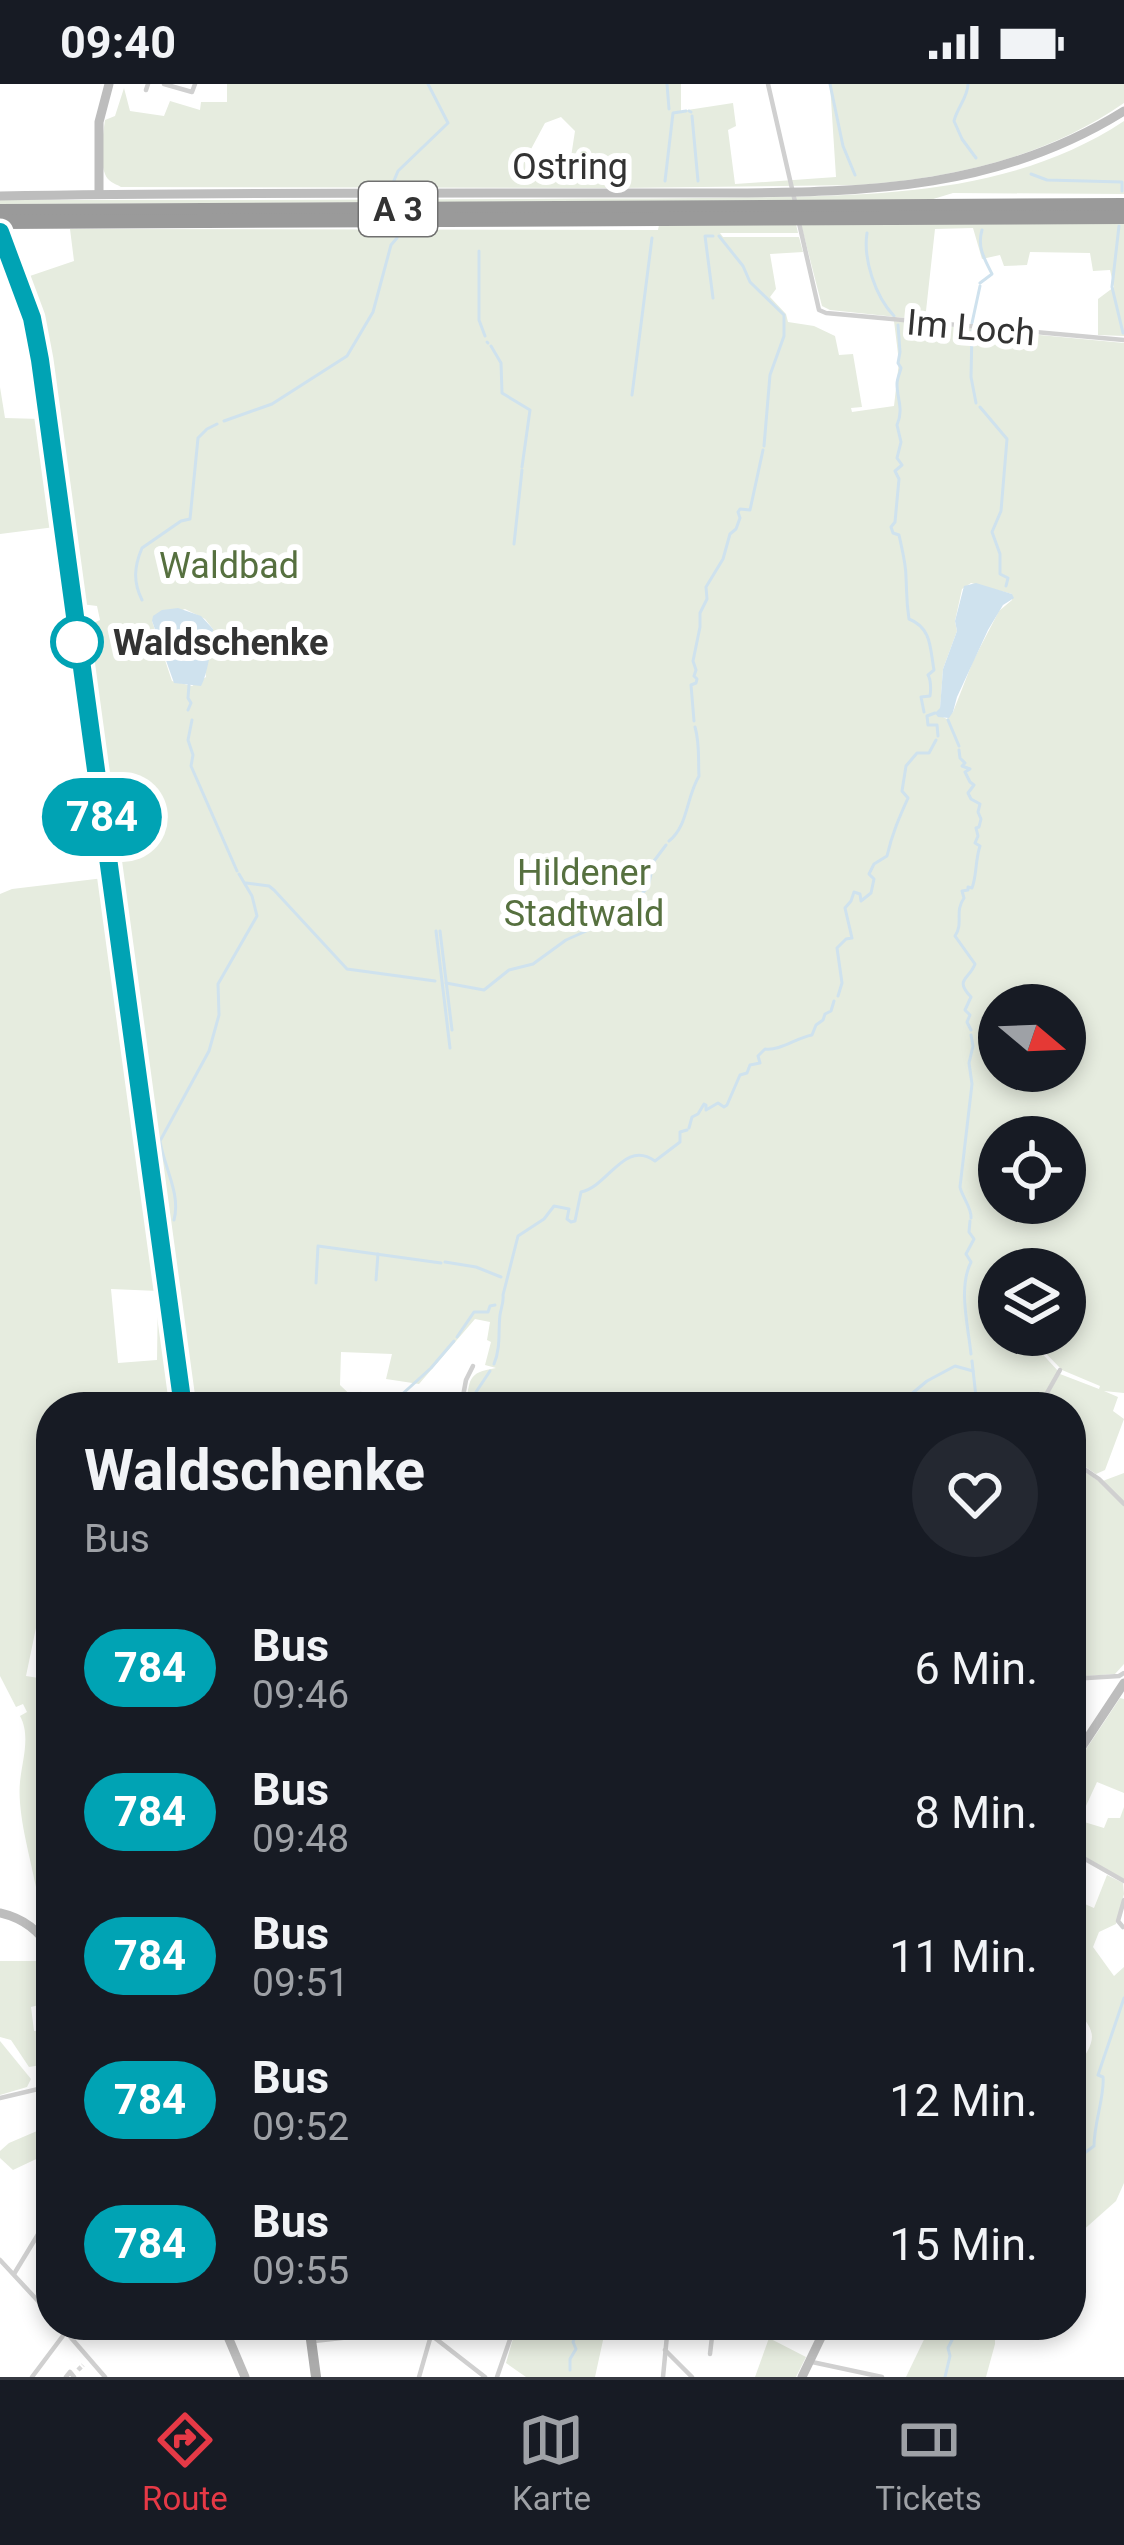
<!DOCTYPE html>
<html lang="de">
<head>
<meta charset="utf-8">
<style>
  :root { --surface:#171b24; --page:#242831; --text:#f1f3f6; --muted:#9ea1a6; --line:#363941; --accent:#e63946 }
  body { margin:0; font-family:Roboto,sans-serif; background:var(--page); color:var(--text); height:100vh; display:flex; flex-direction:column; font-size:45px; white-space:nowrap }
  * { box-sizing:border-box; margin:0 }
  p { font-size:39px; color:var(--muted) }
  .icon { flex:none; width:66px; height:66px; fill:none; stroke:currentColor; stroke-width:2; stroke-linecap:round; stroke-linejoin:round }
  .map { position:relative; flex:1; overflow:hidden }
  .panel { position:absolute; left:36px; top:1308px; width:1050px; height:948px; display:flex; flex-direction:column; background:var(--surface); border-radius:48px; box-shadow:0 6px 18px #0003 }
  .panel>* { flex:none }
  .badge { padding:0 24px; border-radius:39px; font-size:42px; line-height:78px }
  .needle { width:78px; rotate:109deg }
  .tools { position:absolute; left:978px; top:900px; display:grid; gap:24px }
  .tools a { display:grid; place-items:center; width:108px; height:108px; border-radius:50%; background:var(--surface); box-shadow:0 6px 18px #0003; font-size:60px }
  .map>.badge { position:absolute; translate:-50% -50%; box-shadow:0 0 0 6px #fff }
  .round { display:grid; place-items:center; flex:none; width:126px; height:126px; border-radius:63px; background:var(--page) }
  .summary { display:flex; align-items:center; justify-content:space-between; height:204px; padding:0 48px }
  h1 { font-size:57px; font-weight:700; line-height:90px }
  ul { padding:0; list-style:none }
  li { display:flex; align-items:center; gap:36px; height:144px; padding:0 48px }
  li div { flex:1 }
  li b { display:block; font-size:45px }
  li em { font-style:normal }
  li .badge { min-width:132px; font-weight:700; text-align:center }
  .status { display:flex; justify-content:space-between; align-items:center; height:84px; padding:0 60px; background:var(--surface); direction:ltr }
  .status svg { height:33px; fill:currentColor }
  .tab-bar { display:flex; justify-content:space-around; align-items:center; height:168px; border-top:3px solid var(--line); background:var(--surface); font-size:33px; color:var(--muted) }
  .tab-bar a { display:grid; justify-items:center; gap:6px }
  .tab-bar .active { color:var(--accent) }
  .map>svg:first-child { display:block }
  .green { fill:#e6ecdf; fill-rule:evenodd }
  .water { fill:#cfe2ee }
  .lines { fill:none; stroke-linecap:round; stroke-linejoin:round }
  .stream { stroke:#cfe2ee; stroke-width:3 }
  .street-tunnel { stroke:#d6d6d6; stroke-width:4.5; stroke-dasharray:4.5 2; stroke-linecap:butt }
  .street { stroke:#d0d0d0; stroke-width:4.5 }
  .secondary { stroke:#bdbdbd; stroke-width:9 }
  .primary { stroke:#ababab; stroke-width:10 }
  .highway { stroke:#9a9a9a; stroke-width:14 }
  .line-casing { stroke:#fff; stroke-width:27 }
  .line { stroke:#00a3b4; stroke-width:18 }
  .stop-dot { fill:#fff; stroke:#00a3b4; stroke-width:6 }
  .labels { text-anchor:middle; stroke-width:12; stroke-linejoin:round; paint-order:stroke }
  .shield { fill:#fff; stroke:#707070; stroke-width:3 }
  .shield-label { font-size:33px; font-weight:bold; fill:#333 }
  .street-label { font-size:36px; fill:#333; stroke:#fff }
  .park-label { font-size:36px; fill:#56703f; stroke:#fff }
  .stop-label { font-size:36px; font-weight:bold; fill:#333; stroke:#fff; text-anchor:start }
</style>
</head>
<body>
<div class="status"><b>09:40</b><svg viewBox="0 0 49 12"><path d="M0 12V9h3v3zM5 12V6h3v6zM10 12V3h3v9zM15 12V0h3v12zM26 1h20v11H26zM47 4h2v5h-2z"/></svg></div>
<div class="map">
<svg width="1124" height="2293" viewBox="0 0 1124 2293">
  <rect width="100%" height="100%" fill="#fff"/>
  <!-- green -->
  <g class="green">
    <path d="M227,0H681V27L733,19L736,42L728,46L735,100L836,93L830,0H1124V19C1045,74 952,94 858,101L618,104L121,103C114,99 108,98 105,90C99,76 103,51 105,36L115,32L124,4L130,27L164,32L170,17L200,26L201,18H227ZM561,33L575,47L571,73L549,79L530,67L545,39Z"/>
    <path d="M1124,37V110L953,109L930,116L0,120V116C176,116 352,116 528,115C610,114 692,115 774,113C894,111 1020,106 1124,37Z"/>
    <path d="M796,140L798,149H720L723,153H799L803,168L770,170L776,205L770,213L786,230L788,238L814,242L835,252L839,271L853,270L862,323L851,324L852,328L894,322L899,278L894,237L1124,259V1309L1104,1307L1118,1313L1113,1327L1124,1335L1105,1386L1096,1390L1071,1373V1323H1040L1060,1290L1099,1305L1100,1302L1062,1286L1028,1251H1065V1185H999V1251H1025L1059,1288L1038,1323L1028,1317L1025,1322L999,1312L993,1323H465C471,1295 466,1289 496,1284L485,1281L491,1258L487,1256L490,1238L475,1235L419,1300L386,1295L392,1270L341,1268L340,1301L363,1323H196L164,1157L97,667L85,550L91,540L100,536L97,522L81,520L78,490L44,263L24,194L74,177L70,145L658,146L659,141ZM971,499L1012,510V516L999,527L973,577L953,628L947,635L935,629L940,626L943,585L957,547L955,537L962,505ZM185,525L205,535L213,545L205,585L206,593L192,602L172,597L152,537ZM999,921H1065V987H999ZM999,1053H1065V1119H999Z"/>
    <polygon points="801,140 1124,140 1124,252 1098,251 1098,215 1114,203 1110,186 1093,187 1090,169 1030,168 1027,181 1004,182 1000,171 982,175 973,144 935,145 925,236 830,226 822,222"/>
    <polygon points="0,303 5,334 41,335 55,443 0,450"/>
    <path d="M104,794L177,1323H51V1508L43,1510L26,1592L51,1596V1799H40L36,1803C30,1772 17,1729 20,1698C22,1677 31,1652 20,1632L27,1628L23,1620L16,1623L0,1592V810L12,805ZM111,1205L158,1207L157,1276L118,1279Z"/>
    <polygon points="1073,1380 1100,1398 1124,1389 1124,1580 1115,1590 1071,1593 1071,1381"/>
    <polygon points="1120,1614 1124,1615 1124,1709 1097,1698 1085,1724 1071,1721 1071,1688"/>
    <polygon points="1124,1723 1124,1795 1071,1766 1071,1734 1104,1744 1108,1734 1120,1734"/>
    <path d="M1107,1791L1123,1799L1124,1810L1116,1840L1099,1848L1093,1863L1114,1892L1124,1883V2099L1116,2117L1071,2157V1982L1076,1986C1098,1952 1098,1950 1071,1919V1814L1094,1824Z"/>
    <polygon points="0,1877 51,1877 51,1893 42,1895 47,1919 31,1923 34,1947 49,1946 51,1962 43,1963 47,1980 29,1983 11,1956 0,1953"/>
    <polygon points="0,1957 31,1995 27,2003 0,2011"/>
    <polygon points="51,2041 51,2068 13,2086 0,2074 0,2067 9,2059"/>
    <polygon points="517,2241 615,2241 617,2249 605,2247 595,2293 526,2293 506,2279"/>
    <polygon points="931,2241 995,2241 995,2260 986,2293 906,2293"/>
    <polygon points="769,2254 806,2273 796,2293 755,2293"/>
  </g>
  <!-- water -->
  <g class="water">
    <polygon points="976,499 1012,510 1014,514 1003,521 988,546 957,613 953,628 949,634 938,633 935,629 940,624 943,585 957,547 955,537 964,502"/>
    <path d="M178,524L201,532L213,545C213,557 207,592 201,602L174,599L152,537L153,532L162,526Z"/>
  </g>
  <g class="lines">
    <!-- stream -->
    <g class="stream">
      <polyline points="667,0 669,25"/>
      <polyline points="830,0 843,62 855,91"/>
      <path d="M968,0C968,13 957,24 954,37L962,55L976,74"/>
      <polyline points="689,27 691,28"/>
      <polyline points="692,32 698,97"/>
      <polyline points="1031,90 1047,96 1122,98 1122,107"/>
      <polyline points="665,97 673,29 686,27"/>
      <polyline points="393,99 398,87 448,39 428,0"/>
      <polyline points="1119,142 1112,203 1123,249"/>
      <path d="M867,149C863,175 875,212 894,232"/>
      <polyline points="713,152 705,152 713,214"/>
      <polyline points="719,152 743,182 750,198 784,231 784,252 770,291 764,362"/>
      <polyline points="479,167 479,236 485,252"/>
      <path d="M980,199L992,190C984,174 977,163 982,146"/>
      <polyline points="972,239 980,202"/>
      <path d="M898,241L900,268L898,279L901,284C900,289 897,294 897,300C897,315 904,325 897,341L901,358L897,374L902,381L895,387L899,395L895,438L891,443L893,449L899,451C902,465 906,480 906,493C907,510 906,516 909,535C932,544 930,565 934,586L928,591C931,596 931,606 930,612L921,613L924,628"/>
      <polyline points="972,247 971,293 976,319"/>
      <polyline points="487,258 488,259"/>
      <polyline points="491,262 501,279 502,309 530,326 522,383"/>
      <polyline points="632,311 652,154"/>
      <polyline points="980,323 1007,355 1001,427 992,448 1000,470 1000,490 1008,494 1006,502"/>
      <polyline points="224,337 272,320 347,272 373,228 391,161 397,154 399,145"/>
      <polyline points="514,460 522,386"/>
      <path d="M142,516C133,498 134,483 142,464L181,437L190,435L198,354L207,345L217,340"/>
      <polyline points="188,626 191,619 188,614 189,601"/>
      <polyline points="935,629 927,632 928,641 937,641 938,652"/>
      <polyline points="192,636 188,656 193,671 191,682 237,787"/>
      <polyline points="948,636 959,662"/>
      <polyline points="694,637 691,601 696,599 697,595 694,592 696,586 693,577 700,543 700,529 707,515 706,503 723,475 730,450 736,445 740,434 738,428 740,425 750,426 763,366"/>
      <path d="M959,666L960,674L965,679L962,682L970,685L965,688L970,698L974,701L968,709L971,715L980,720L978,728L981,735L979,743L976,744L978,752L975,759L980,762C975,777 977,791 972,804L968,803V806L962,807L964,814C954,828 964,839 955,852L975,880C969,896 954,895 971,913L965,926L970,931L967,938L971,946"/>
      <path d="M669,757C688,742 686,714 699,692C698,676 700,660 695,643"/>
      <polyline points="246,799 269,802 274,806 347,885 435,897"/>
      <polyline points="436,847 450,964"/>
      <polyline points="440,847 452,946"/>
      <polyline points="446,899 484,906 509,886 533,880 566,856 622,831 648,803 654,777 666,761"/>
      <path d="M838,912L842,899L837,864L846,855L852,854L845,824L851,817L854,808L860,810L861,817L871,809L874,795L869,790L874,780L887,772C892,750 899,734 908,714L902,707L906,682L917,669H929L936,656"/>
      <path d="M689,1044L692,1033L698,1030L704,1020L706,1021V1026L718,1019L724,1023L727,1021L740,991L747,989L750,981L760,979L758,972L765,965C780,967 796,954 812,951L816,941L823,936L825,930L831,927L834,917"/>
      <path d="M971,1134C972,1124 962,1113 960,1103L972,1000L969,979L973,962L971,951"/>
      <path d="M174,1136C181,1110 164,1083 160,1057L209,967L219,931L218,900L257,832L252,812L239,790"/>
      <path d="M970,1137L969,1148L974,1155L966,1170L971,1178C958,1204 968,1241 971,1270"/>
      <polyline points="445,1178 476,1183 501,1193"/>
      <polyline points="376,1196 378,1170"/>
      <polyline points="316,1199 318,1162 441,1179"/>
      <polyline points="457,1253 474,1228 488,1228 490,1222 495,1221"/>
      <polyline points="972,1277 977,1322"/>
      <path d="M494,1280C501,1263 498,1248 500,1231C501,1224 504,1218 503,1211L518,1152L544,1135L554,1122L569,1125L567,1135L571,1138L575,1137L581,1108C609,1102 624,1055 655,1077L680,1058V1048L687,1046"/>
      <polyline points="912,1320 909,1312 927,1297 955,1282 973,1287"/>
      <polyline points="388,1323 431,1284 454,1257"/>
      <polyline points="473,1323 476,1308 490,1287"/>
      <path d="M1071,2079L1094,2062C1094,2039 1105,2011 1103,1993L1098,1991L1124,1914"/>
      <polyline points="570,2286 570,2275 576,2265 573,2258 580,2241"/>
      <polyline points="945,2293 950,2272 948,2264 953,2254 950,2249 959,2247 963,2241"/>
    </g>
    <!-- street-tunnel -->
    <polyline class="street-tunnel" points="78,2286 83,2281"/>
    <!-- street -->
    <g class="street">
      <polyline points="164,0 192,8 195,0"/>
      <polyline points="768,0 796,122"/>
      <polyline points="146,6 148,0"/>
      <polyline points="799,139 819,226 826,229 1124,256"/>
      <polyline points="361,1310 379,1317 381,1323"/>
      <polyline points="461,1323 466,1296 473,1282"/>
      <polyline points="1039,1323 1060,1286"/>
      <polyline points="1071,1376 1099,1395 1124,1420"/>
      <polyline points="1071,1595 1119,1592 1124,1589"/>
      <polyline points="1071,1767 1124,1797"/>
      <polyline points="40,1836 51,1836"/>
      <polyline points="1123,1843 1118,1837 1124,1816"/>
      <polyline points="0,2014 51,2002"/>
      <polyline points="0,2176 51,2231"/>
      <polyline points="14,2190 51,2129"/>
      <polyline points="60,2241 105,2293"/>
      <polyline points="431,2251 485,2293"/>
      <polyline points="314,2257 433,2244"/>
      <polyline points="665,2266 692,2293"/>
      <polyline points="710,2270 713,2244 711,2241"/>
      <polyline points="812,2278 882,2293"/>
      <polyline points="32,2293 71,2241"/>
      <polyline points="66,2293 70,2288 74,2293"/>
      <polyline points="419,2293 434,2241"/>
      <polyline points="497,2293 515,2241"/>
      <polyline points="663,2293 668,2241"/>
    </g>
    <!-- secondary -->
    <g class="secondary">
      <polyline points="99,110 99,38 109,0"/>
      <path d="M0,112C164,109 328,109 492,109C571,109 650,109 729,109C871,108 999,105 1124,27"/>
      <polyline points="1071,1679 1124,1599"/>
      <path d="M0,1829C22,1834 40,1847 51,1867"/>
      <polyline points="223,2241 245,2293"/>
      <polyline points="802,2293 827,2241"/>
    </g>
    <!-- primary -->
    <g class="primary">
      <polyline points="0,149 32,233 40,276 183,1323"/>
      <polyline points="309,2241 316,2293"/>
    </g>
    <!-- highway -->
    <g class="highway">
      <polyline points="0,127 1124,121"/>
      <polyline points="0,138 1124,133"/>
    </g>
  </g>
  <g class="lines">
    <defs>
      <polyline id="line" points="0,148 32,234 40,276 183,1323"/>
    </defs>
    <!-- line casing -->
    <use href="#line" class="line-casing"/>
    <!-- line -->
    <use href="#line" class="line"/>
  </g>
  <!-- markers -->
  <circle class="stop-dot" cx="77" cy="558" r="24"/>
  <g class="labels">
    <!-- shield labels -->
    <rect class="shield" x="359" y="98" width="78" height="54" rx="9"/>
    <g class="shield-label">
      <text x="398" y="137">A 3</text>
    </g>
    <!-- street labels -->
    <g class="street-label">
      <text x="570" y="95">Ostring</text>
      <text transform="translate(971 243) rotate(5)" y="13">Im Loch</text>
    </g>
    <!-- park labels -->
    <g class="park-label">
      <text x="229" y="494">Waldbad</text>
      <text x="584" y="801">Hildener<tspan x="584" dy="41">Stadtwald</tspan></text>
    </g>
    <!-- stop labels -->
    <g class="stop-label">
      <text x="113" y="571">Waldschenke</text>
    </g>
  </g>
</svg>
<div class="tools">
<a><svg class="needle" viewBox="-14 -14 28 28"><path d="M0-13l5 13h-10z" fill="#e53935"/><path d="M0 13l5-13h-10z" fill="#9ea1a6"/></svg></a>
<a><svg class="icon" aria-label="locate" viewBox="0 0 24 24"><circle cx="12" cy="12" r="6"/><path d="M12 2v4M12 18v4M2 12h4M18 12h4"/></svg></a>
<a><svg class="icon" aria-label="layers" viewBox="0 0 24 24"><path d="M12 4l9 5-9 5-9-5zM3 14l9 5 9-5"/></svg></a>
</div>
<b class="badge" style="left:102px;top:733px;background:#00a3b4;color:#fff">784</b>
<section class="panel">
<div class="summary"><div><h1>Waldschenke</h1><p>Bus</p></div><a class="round"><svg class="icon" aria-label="heart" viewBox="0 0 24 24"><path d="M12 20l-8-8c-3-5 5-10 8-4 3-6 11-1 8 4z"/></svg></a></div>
<ul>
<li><span class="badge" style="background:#00a3b4;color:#fff">784</span><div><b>Bus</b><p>09:46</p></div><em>6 Min.</em></li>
<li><span class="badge" style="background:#00a3b4;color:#fff">784</span><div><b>Bus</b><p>09:48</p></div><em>8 Min.</em></li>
<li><span class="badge" style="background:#00a3b4;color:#fff">784</span><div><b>Bus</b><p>09:51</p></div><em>11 Min.</em></li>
<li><span class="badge" style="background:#00a3b4;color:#fff">784</span><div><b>Bus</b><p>09:52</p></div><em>12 Min.</em></li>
<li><span class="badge" style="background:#00a3b4;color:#fff">784</span><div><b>Bus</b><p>09:55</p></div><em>15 Min.</em></li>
</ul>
</section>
</div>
<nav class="tab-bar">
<a class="active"><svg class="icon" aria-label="directions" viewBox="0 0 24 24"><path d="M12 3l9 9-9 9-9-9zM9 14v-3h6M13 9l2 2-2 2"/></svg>Route</a>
<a><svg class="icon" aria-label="map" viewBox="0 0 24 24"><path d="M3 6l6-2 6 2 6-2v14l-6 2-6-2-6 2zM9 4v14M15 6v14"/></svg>Karte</a>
<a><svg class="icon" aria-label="tickets" viewBox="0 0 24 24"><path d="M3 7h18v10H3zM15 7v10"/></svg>Tickets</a>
</nav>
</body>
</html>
